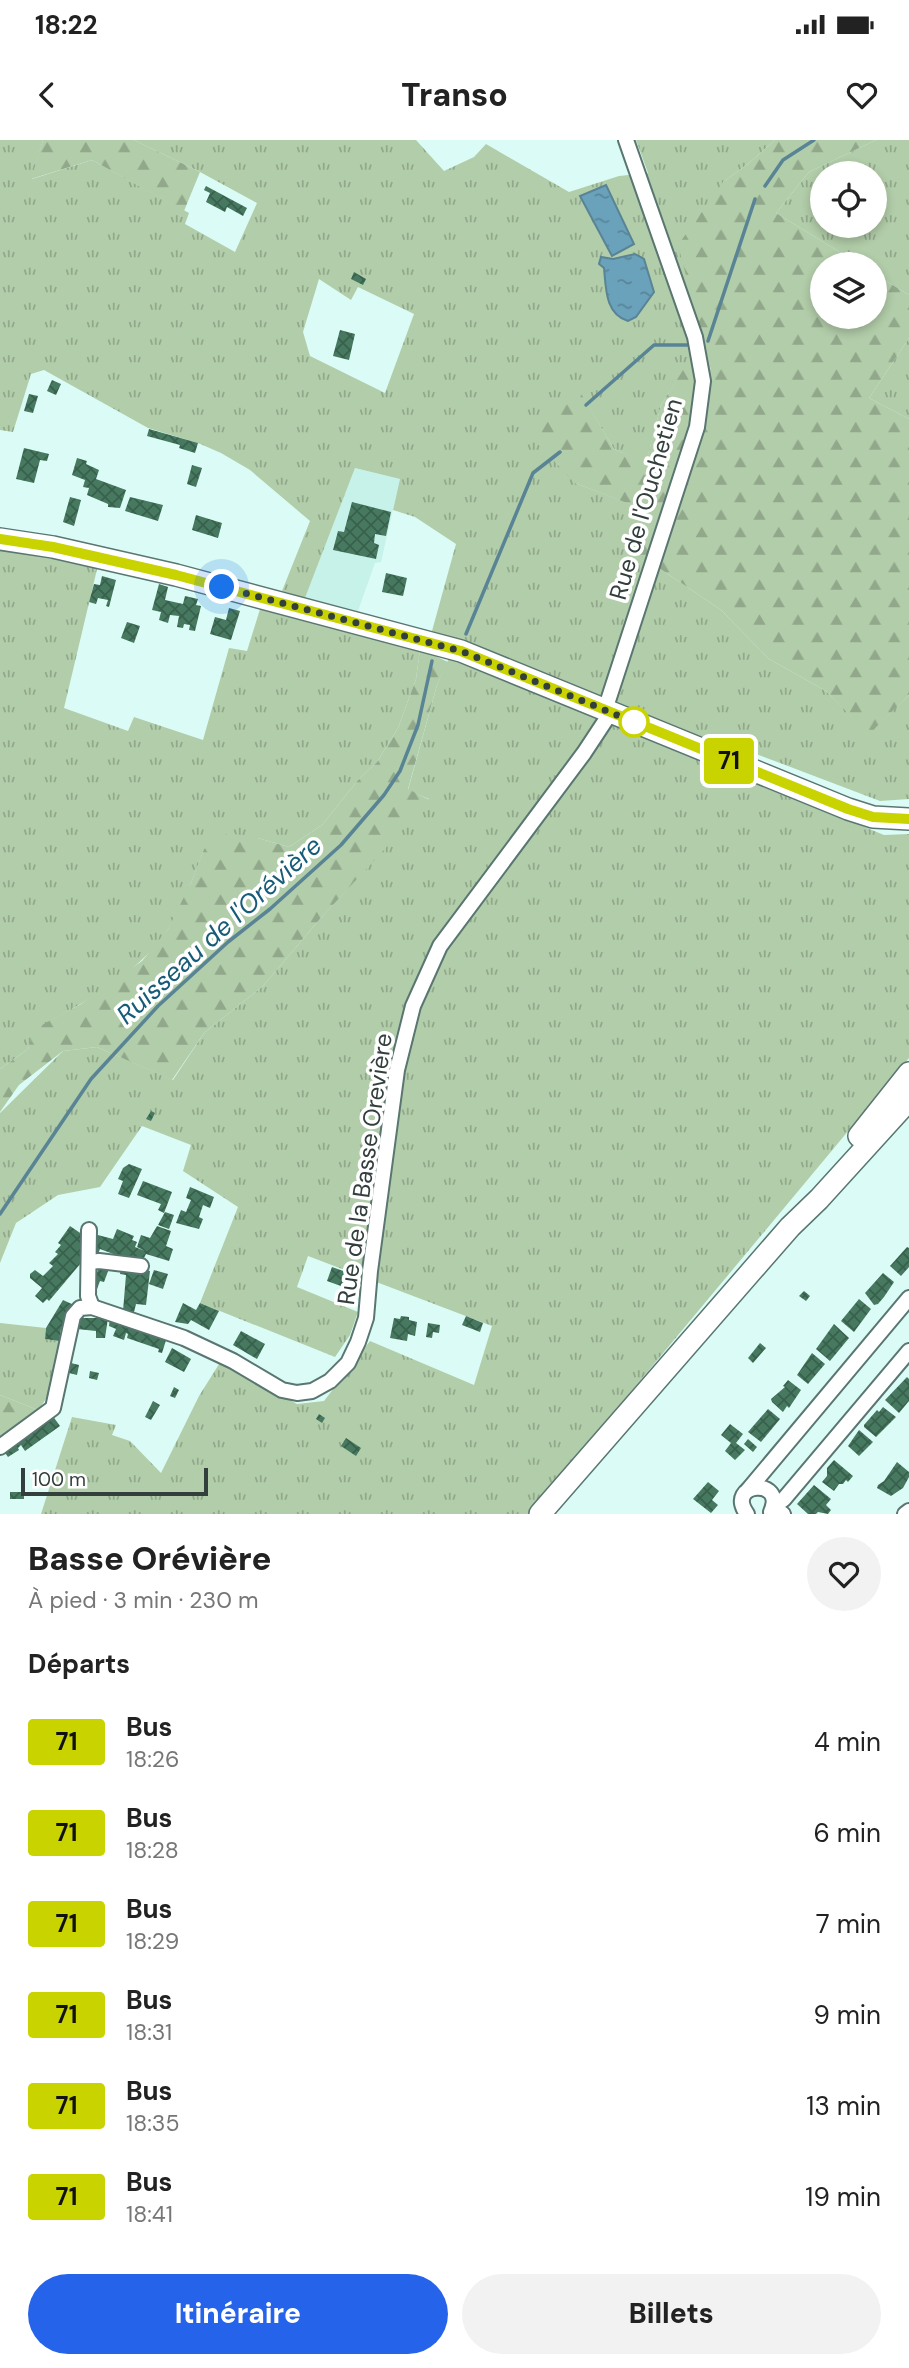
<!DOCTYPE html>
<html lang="fr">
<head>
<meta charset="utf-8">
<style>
  :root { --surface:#fff; --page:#f2f2f2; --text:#222; --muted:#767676; --accent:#2563eb }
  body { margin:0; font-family:"DM Sans",sans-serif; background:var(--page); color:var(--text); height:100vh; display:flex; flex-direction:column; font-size:26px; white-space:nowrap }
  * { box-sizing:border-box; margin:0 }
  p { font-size:23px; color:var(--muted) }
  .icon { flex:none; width:38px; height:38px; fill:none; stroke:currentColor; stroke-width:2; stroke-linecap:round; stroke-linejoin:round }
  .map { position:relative; height:1374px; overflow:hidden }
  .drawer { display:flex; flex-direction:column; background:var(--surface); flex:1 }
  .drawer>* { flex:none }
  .badge { padding:0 14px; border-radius:5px; font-size:24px; line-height:46px }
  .controls { position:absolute; left:810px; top:21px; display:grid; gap:14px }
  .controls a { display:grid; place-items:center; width:77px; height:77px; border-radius:50%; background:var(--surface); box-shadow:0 4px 10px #0003; font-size:35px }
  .scale { position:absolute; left:21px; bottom:18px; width:187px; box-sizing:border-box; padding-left:7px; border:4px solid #323f3d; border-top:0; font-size:19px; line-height:24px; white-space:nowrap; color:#323f3d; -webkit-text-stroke:5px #fff; paint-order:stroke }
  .you { position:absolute; width:35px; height:35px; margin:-18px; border:5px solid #fff; border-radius:50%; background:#1a73e8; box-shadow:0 0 0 10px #1a73e833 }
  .map>.badge { position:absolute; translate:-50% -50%; box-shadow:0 0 0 4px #fff }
  h2 { padding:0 28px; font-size:26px; line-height:63px }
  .round { display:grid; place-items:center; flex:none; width:74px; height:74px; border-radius:37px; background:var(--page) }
  .headline { display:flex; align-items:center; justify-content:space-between; height:119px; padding:0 28px }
  h1 { font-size:33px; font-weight:800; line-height:52px }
  .primary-button { display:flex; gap:14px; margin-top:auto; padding:14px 28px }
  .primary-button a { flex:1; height:80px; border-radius:42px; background:var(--accent); color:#fff; font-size:28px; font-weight:800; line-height:80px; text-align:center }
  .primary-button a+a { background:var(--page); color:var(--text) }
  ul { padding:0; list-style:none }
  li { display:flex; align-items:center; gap:21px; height:91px; padding:0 28px }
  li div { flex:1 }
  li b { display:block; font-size:26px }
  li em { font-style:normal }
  li .badge { min-width:77px; font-weight:700; text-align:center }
  .status { display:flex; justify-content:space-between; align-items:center; height:49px; padding:0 35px; background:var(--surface); direction:ltr }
  .status svg { height:19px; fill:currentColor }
  header { display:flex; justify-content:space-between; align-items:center; height:91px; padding:0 28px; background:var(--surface); font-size:32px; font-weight:800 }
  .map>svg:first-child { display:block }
  .built { fill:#c7f2ea }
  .grass { fill:url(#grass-tufts); fill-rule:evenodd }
  .forest { fill:url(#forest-firs) }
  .water { fill:url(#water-ripples); stroke:#598495; stroke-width:2 }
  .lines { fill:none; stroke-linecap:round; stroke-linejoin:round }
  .stream { stroke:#598495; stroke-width:3.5 }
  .building { fill:url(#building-cross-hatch) }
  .street-casing { stroke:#597671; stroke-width:18 }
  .secondary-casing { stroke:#597671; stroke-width:24 }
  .street { stroke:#fff; stroke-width:14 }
  .secondary { stroke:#fff; stroke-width:21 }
  .line-casing { stroke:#fff; stroke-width:16 }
  .line { stroke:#c8d300; stroke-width:10 }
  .walk { stroke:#323f3d; stroke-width:7; stroke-dasharray:0 12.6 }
  .stop-dot { fill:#fff; stroke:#c8d300; stroke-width:3.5 }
  .labels { text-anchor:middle; stroke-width:7; stroke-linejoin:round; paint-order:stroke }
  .street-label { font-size:24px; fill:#323f3d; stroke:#fff }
  .water-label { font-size:26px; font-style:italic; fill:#165c78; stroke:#fff }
</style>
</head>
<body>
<div class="status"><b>18:22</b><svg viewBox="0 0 49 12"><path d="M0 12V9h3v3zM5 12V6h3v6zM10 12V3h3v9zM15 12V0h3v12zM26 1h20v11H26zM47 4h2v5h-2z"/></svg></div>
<header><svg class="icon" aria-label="back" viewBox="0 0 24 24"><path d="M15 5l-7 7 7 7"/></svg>Transo<svg class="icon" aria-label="heart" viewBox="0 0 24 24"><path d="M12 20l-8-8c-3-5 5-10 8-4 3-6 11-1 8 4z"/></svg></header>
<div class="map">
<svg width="909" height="1374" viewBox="0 0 909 1374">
  <defs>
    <pattern id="grass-tufts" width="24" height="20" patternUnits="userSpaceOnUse" patternTransform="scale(1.75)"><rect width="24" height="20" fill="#b2cda9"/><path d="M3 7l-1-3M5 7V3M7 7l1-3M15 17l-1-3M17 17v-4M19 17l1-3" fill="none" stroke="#91a88b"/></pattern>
    <pattern id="forest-firs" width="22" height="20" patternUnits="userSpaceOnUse" patternTransform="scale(1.75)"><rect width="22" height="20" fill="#b2cda9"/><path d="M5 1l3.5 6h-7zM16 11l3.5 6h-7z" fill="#91a88b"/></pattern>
    <pattern id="water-ripples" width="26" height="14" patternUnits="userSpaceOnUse" patternTransform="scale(1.75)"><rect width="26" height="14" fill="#6aa1bb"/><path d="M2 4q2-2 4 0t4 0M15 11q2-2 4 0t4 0" fill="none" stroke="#588599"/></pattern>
    <pattern id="building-cross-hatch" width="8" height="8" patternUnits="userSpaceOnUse" patternTransform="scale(1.75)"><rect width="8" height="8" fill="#46795f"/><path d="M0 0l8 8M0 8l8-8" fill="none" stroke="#38604c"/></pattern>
  </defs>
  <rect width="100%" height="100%" fill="#dbfcf6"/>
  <!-- built -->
  <polygon class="built" points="355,328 400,339 381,422 375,423 358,471 305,458"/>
  <!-- grass -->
  <g class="grass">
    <path d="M0,0H43L32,39L92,20L189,73L185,84L235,112L257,63L200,32L134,0H416L444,31L474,17L486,4L569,52L619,36L648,33L636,0H775L749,23L723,42L707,209L711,231H683L661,265L646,323L614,309L576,246L575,343L646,370L631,415L659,428L721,470L769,519L826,551L869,593L909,555V659L880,661L730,604L719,627L884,695L909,694V918L529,1374H41L72,1277L116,1285L112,1295L130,1301L161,1333L199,1256L221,1221L297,1264L324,1261L370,1201L474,1245L492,1186L308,1116L297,1147L358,1172L350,1195L335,1217L200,1163L238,1067L183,1031L191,1005L142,986L100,1047L58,1055L16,1083L0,1123V973L63,911L97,907L173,940L204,893L263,846L320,779L429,659L408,650L437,545L457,500L432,491L456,404L415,377L393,370L400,339L355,328L305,458L282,451L310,381L250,330L221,313L198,303L148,288L44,230L31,234L13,292L0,290ZM319,139L351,160L358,147L414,174L385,253L310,216L303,192Z"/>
    <path d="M876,0H909V155L875,134V124H859L776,73L809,32ZM822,33H875V86H822Z"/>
    <polygon points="909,198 909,279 869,258"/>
    <path d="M0,408L98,425L64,568L128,591L134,577L203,600L229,508L247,511L261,466L420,509L416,539L398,588L377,622L358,640L322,685L289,707L258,698L204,709C194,736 184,764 168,789C138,835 82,864 35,889L28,909L0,929Z"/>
    <path d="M0,1183L46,1188L45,1199L59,1201C57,1225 55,1251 38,1270L0,1255Z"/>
  </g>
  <!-- forest -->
  <g class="forest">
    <polygon points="43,0 134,0 200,32 184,71 92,20 31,39"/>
    <polygon points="775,0 876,0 809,32 776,73 859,124 822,124 822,177 875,177 875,134 909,155 909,198 869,258 909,279 909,555 869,594 826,551 769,519 721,470 659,428 630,415 645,370 575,343 531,297 576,245 614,309 646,322 661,265 683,230 711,230 678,105 723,42 749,23"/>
    <polygon points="420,509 448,522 437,545 408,649 430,660 320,779 263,846 204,893 172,940 97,907 63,911 19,945 0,972 0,929 28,909 34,889 81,864 142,821 168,789 191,743 204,709 228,693 258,698 289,707 322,685 358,640 377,622 398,588 416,539"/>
    <polygon points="0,1255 38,1270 0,1298"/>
  </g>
  <!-- water -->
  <g class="water">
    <polygon points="606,45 634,104 612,116 580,56"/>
    <path d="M635,114L644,119L654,152L636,177L628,181C605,174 606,148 604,128L599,124L601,117L613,119Z"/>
  </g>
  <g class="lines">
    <!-- stream -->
    <g class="stream">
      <polyline points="765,46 783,20 814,0"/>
      <polyline points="708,201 755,59"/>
      <polyline points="586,265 654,205 687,205"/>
      <polyline points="466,494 533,333 560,312"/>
      <polyline points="0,1074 91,939 158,866 228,802 270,769 341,705 384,655 400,631 418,585 432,521"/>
    </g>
  </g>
  <!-- building -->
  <g class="building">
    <polygon points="206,46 247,68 243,76 227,67 225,72 206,62 210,53 204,50"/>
    <polygon points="354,132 366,139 363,145 351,139"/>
    <polygon points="340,190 355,194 349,220 333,216"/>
    <polygon points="52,240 61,244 56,255 47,251"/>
    <polygon points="29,254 38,256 33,273 24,271"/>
    <polygon points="149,289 198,303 195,313 179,308 180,305 147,296"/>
    <polygon points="24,308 49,314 47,321 40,320 34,343 16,339"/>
    <polygon points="77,318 87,321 86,324 99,330 96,339 126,350 120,368 108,367 108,364 87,355 89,348 83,347 85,340 72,335"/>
    <polygon points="192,325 202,328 196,347 187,344"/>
    <polygon points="70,357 81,360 74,386 63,382"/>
    <polygon points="130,357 163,365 158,381 125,371"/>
    <polygon points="352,362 391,372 386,396 375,394 374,403 379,405 376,419 333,410 338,391 344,392"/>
    <polygon points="196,375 222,383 218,398 192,390"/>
    <polygon points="386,433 407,438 403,456 382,452"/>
    <polygon points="102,436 116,440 109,467 106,466 108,460 98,458 96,464 89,462 94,444 100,445"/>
    <polygon points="159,444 168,447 165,460 183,464 185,456 198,459 196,465 201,466 195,491 189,490 190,485 184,484 183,488 177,487 179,476 170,475 168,483 159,480 161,472 152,470"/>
    <polygon points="229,468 240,471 231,500 210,494 215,477 226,480"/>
    <polygon points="127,482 140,486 134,503 121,498"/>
    <polygon points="151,971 155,973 151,981 146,979"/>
    <polygon points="129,1024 142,1029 129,1058 118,1054 123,1041 118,1039 123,1028"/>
    <polygon points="143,1041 172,1052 164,1073 158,1070 161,1064 137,1055"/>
    <polygon points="190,1047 214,1057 210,1068 203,1065 199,1077 203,1079 199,1089 176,1083 181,1070 186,1072 191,1060 186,1058"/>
    <polygon points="165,1072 174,1075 169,1089 158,1085"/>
    <polygon points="70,1086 86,1097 81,1106 83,1108 80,1112 86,1117 49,1161 47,1159 43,1163 35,1156 42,1148 30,1138 30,1134 35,1130 43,1136 53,1126 49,1123 58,1114 55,1112 61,1105 58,1103"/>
    <polygon points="157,1086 171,1091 166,1106 173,1109 169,1121 146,1114 142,1122 132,1121 100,1109 98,1114 96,1114 94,1094 113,1099 117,1089 134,1096 132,1100 137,1102 135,1107 145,1111 137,1107 141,1095 150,1098"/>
    <polygon points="907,1107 909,1108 909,1127 901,1136 890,1126"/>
    <polygon points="100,1124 110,1126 104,1142 100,1141 97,1149 92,1147"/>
    <polygon points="121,1126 150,1131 146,1165 136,1164 134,1172 123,1171 126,1135 120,1134"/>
    <polygon points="332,1127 360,1137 358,1141 356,1140 352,1150 327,1141"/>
    <polygon points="154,1130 168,1134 163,1149 149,1144"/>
    <polygon points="883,1133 894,1142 884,1157 878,1164 874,1165 865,1153"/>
    <polygon points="804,1151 810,1156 806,1161 799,1156"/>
    <polygon points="859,1159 871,1169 854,1192 841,1181"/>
    <polygon points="63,1160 74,1165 61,1189 59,1201 45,1199 46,1188"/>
    <polygon points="183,1163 196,1170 200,1163 219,1171 209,1190 191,1180 188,1184 175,1182"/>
    <polygon points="401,1176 409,1177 409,1180 417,1182 415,1196 408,1194 407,1201 390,1198 394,1178 400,1179"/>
    <polygon points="466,1176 483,1183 480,1192 462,1185"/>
    <polygon points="110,1177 167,1197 162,1213 158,1212 159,1209 127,1198 128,1194 126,1193 124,1200 113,1196 116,1189 109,1186"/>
    <polygon points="77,1178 108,1178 105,1198 96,1198 96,1191 77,1189"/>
    <polygon points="428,1183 440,1185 439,1193 433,1192 432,1198 426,1197"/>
    <polygon points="834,1184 849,1198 830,1221 816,1209"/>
    <polygon points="241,1191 265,1204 257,1219 233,1205"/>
    <polygon points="760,1203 766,1208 753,1223 748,1218"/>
    <polygon points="172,1208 191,1219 184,1232 165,1222"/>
    <polygon points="812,1213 825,1224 808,1244 797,1235"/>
    <polygon points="67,1222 79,1225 77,1235 65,1232"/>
    <polygon points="90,1231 99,1233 97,1240 89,1238"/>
    <polygon points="907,1237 909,1239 909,1261 899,1273 885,1260"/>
    <polygon points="788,1240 801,1250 789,1268 787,1266 783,1272 772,1262 771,1259 785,1247 783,1246"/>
    <polygon points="174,1247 179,1250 175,1258 170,1256"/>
    <polygon points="153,1261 160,1265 151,1280 145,1277"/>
    <polygon points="883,1267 896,1277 876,1297 864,1287 864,1285 877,1270 879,1272"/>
    <polygon points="768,1269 780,1279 761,1302 748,1292"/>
    <polygon points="319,1274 325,1278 322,1283 316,1279"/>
    <polygon points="52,1275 60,1286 25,1311 21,1305 18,1308 19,1310 8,1317 3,1310"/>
    <polygon points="730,1284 743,1294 736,1303 745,1310 735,1320 725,1311 731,1303 721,1295"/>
    <polygon points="859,1290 873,1302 859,1316 848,1306"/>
    <polygon points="346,1298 361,1308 356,1316 341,1306"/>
    <polygon points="748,1299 757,1307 753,1312 744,1304"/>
    <polygon points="834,1320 853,1336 848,1342 846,1340 843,1344 839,1344 834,1351 822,1342 827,1336 827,1328"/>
    <polygon points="897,1322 909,1332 909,1337 903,1348 891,1356 877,1348 878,1345 884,1341"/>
    <polygon points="708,1342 719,1351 712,1360 718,1365 711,1373 693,1359"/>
    <polygon points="814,1345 831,1359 826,1365 831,1370 828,1374 818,1372 816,1374 808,1374 797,1364"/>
    <rect x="10" y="1352" width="14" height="7"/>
  </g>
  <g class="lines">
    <defs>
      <g id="street">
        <polyline points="605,570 697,287 703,241 695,197 626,0"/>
        <polyline points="89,1090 88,1156 92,1167"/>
        <polyline points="90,1122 99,1121 141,1126"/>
        <polyline points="0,1307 53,1268 73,1176 80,1168 92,1167 184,1198 233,1221 282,1250 297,1253 312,1251 330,1241 348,1223 358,1202 366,1178 370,1131 397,930 413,866 440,806 584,613 611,572"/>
        <polyline points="748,1350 909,1158"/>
        <path d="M747,1374C724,1342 787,1337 771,1372"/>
        <polyline points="783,1374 773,1367 784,1359 909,1211"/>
        <polyline points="905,1374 909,1371"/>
      </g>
      <g id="secondary">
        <polyline points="0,399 53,407 176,435 461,511 848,669 873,677 909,679"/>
        <polyline points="859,996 909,933"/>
        <polyline points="540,1374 790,1087 819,1059 909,960"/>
      </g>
    </defs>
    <!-- street casing -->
    <use href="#street" class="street-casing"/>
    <!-- secondary casing -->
    <use href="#secondary" class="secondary-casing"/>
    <!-- street -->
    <use href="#street" class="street"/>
    <!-- secondary -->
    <use href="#secondary" class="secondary"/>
  </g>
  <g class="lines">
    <defs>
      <polyline id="line" points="0,399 53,407 176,435 461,511 848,669 873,677 909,679"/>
    </defs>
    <!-- line casing -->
    <use href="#line" class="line-casing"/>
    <!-- line -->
    <use href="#line" class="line"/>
    <!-- walk -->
    <polyline class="walk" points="222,447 461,511 634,582"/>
  </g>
  <!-- markers -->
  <circle class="stop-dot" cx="634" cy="582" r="14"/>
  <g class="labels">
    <!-- street labels -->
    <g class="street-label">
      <text transform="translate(646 359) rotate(-74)" y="8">Rue de l'Ouchetien</text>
      <text transform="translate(365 1029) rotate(-82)" y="8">Rue de la Basse Orevière</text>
    </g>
    <!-- water labels -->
    <g class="water-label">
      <text transform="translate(219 790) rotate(-42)" y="9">Ruisseau de l'Orévière</text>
    </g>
  </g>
</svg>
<div class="controls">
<a><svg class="icon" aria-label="locate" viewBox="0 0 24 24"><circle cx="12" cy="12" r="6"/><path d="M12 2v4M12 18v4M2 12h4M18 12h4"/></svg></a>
<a><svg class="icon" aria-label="layers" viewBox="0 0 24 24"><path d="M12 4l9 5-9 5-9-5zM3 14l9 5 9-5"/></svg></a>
</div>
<div class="scale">100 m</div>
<div class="you" style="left:222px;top:447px"></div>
<b class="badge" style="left:729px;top:621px;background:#c8d300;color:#111">71</b>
</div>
<section class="drawer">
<div class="headline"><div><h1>Basse Orévière</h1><p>À pied · 3 min · 230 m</p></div><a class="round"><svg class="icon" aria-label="heart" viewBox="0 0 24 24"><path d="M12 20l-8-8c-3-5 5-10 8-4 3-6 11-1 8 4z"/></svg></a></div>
<h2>Départs</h2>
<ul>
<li><span class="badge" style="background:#c8d300;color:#111">71</span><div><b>Bus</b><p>18:26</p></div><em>4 min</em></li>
<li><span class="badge" style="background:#c8d300;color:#111">71</span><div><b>Bus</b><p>18:28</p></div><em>6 min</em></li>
<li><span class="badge" style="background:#c8d300;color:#111">71</span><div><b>Bus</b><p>18:29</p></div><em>7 min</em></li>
<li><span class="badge" style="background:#c8d300;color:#111">71</span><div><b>Bus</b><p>18:31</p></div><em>9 min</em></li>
<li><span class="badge" style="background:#c8d300;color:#111">71</span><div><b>Bus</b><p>18:35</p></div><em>13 min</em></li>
<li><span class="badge" style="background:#c8d300;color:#111">71</span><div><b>Bus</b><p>18:41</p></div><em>19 min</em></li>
</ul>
<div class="primary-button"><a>Itinéraire</a><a>Billets</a></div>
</section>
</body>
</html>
